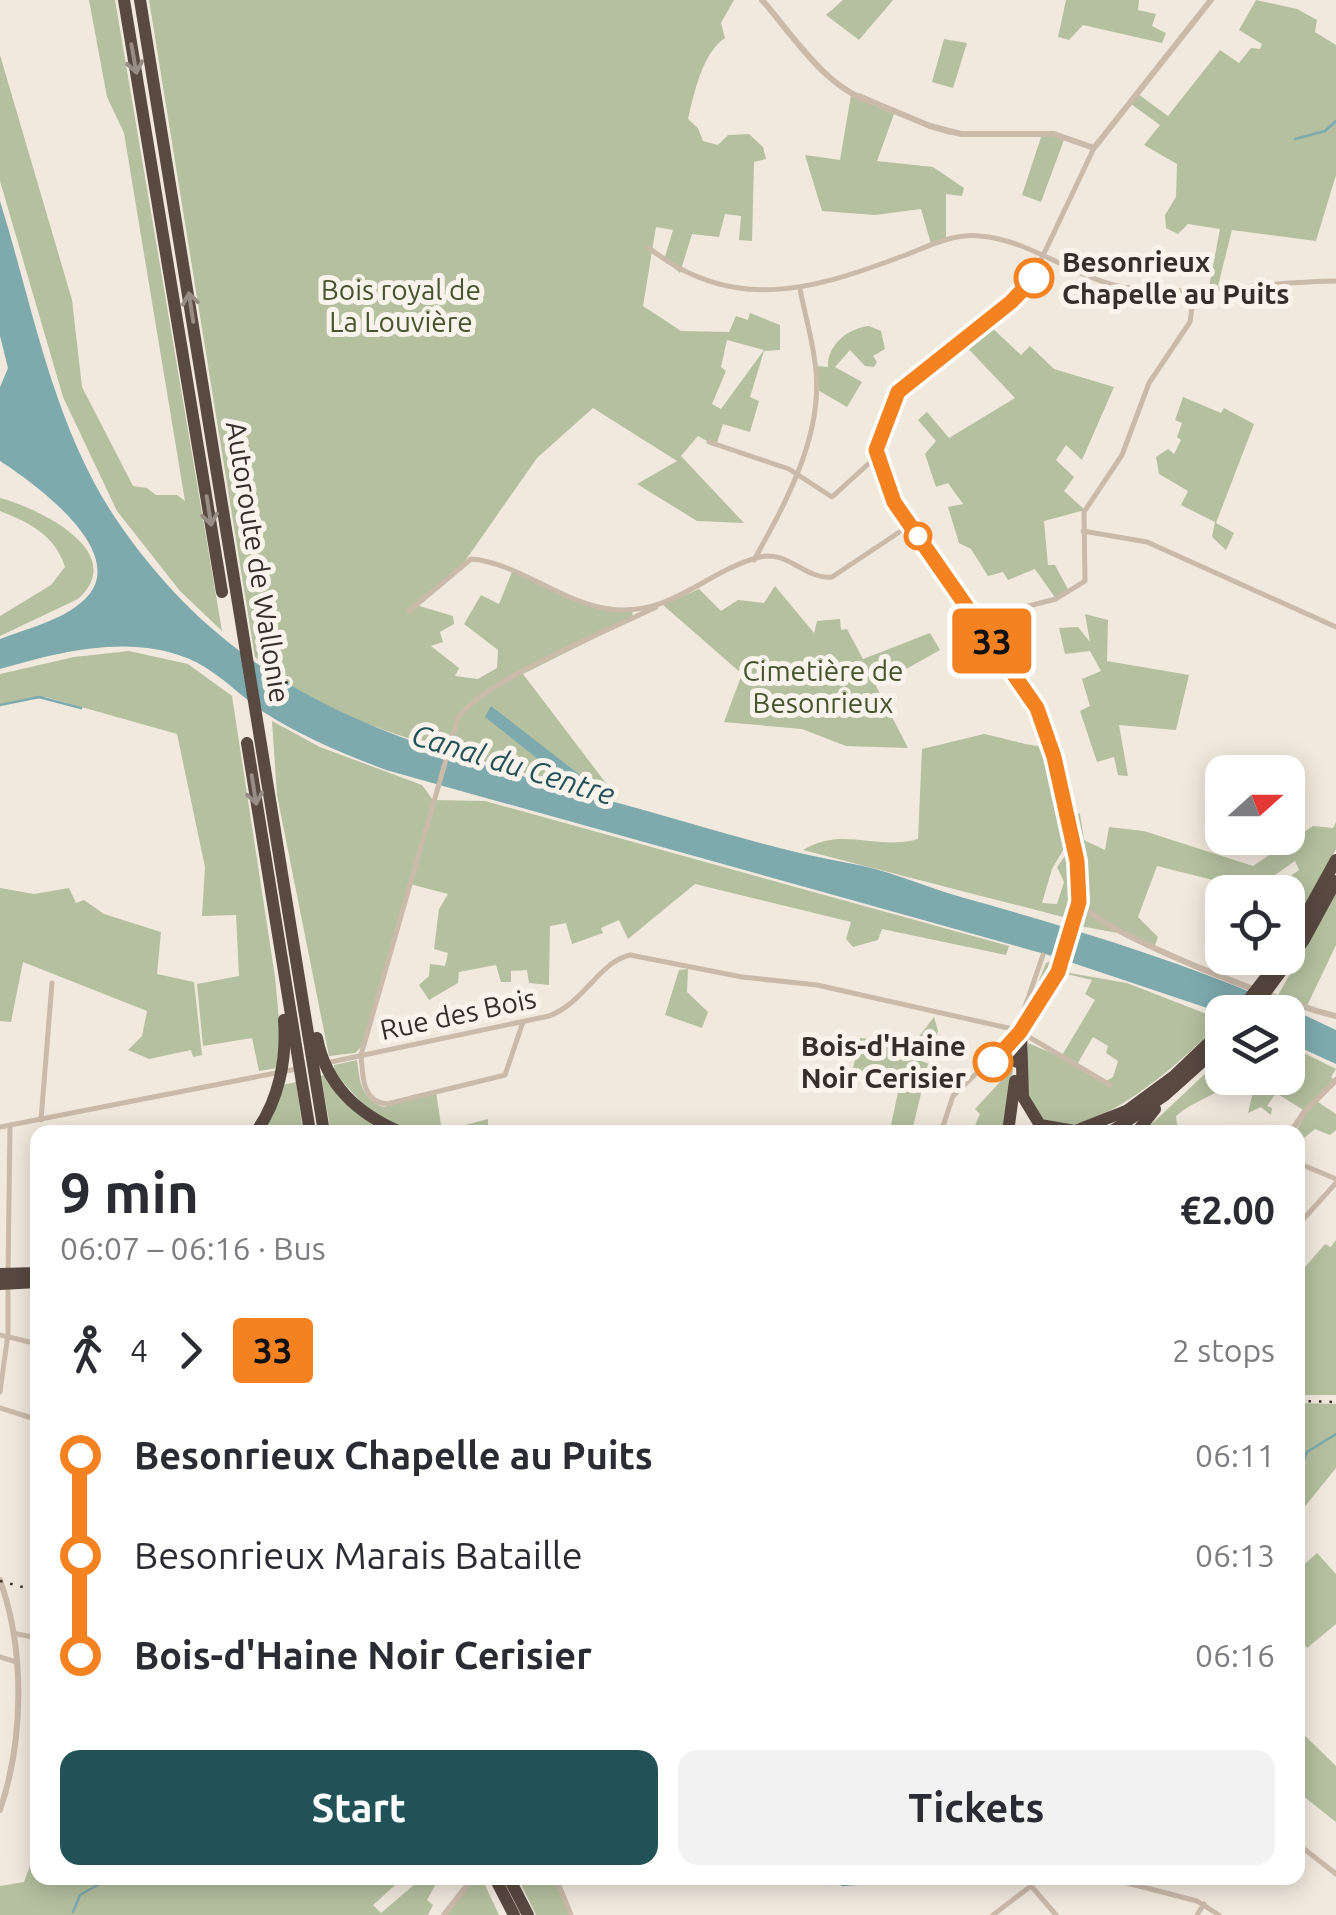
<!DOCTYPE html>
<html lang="en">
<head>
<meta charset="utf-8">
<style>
  :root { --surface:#fff; --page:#f2f2f3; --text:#2b2b33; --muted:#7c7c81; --accent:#205258 }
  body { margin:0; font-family:Ubuntu,sans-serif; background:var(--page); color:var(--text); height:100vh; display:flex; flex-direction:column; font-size:38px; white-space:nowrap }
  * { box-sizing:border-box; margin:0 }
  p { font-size:32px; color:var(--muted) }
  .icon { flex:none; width:55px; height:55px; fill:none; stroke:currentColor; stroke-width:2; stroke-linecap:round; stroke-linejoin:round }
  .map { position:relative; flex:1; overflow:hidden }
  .side { position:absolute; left:30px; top:1125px; width:1275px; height:760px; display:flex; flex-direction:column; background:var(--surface); border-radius:20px; box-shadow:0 5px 25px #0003 }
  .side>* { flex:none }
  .badge { padding:0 20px; border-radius:8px; font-size:35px; line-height:65px }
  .needle { width:65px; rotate:69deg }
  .tools { position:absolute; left:1205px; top:755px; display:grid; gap:20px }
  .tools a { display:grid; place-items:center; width:100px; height:100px; border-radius:20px; background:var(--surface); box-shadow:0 5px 25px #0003; font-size:50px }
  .map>.badge { position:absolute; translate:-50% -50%; box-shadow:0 0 0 5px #fff }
  .legs { display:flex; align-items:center; gap:15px; height:110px; padding:0 30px; font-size:32px }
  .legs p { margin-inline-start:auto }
  .headline { display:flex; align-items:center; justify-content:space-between; height:170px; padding:0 30px }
  h1 { font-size:55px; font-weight:600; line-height:75px }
  .cta { display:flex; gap:20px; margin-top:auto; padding:20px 30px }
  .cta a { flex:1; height:115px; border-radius:20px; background:var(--accent); color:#fff; font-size:40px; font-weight:600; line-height:115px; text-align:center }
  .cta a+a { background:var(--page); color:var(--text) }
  ul { padding:0 30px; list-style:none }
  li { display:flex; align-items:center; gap:35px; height:100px; font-size:38px }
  li i { display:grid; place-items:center; width:15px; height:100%; margin:0 12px; background:currentColor }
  li i::after { content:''; width:25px; height:25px; margin:-12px; border:8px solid; border-radius:50%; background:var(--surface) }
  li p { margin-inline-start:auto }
  li:first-child i { background:linear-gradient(#0000 50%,currentColor 0) }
  li:last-child i { background:linear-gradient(currentColor 50%,#0000 0) }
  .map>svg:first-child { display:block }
  .green { fill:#b4c09f; fill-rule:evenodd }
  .water { fill:#7eaaae }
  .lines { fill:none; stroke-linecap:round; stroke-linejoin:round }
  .stream { stroke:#7eaaae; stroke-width:2.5 }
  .minor { stroke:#cabaaa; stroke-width:5 }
  .tertiary { stroke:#cabaaa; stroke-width:6 }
  .motorway { stroke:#584941; stroke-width:12 }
  .rail { stroke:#372e2a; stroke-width:2.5; stroke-dasharray:2.5 8; stroke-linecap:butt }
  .oneway { stroke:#988d85 }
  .line-1-casing { stroke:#fff; stroke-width:22 }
  .line-1 { stroke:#f58220; stroke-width:15 }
  .stop-1-dot { fill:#fff; stroke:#f58220; stroke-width:5 }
  .labels { text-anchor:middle; stroke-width:10; stroke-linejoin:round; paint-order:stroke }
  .stop-label { font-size:28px; font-weight:bold; fill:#372e2a; stroke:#f9f3eb; text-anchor:start }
  .park-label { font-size:28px; fill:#45552e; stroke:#f9f3eb }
  .street-label { font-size:28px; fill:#372e2a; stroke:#f9f3eb }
  .water-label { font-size:30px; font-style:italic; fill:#205258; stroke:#f9f3eb }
</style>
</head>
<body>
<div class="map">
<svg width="1336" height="1915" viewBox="0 0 1336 1915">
  <rect width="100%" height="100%" fill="#f2e9de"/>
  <!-- green -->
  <g class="green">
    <polygon points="89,0 115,0 222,631 180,591 117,511 63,397 0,181 0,55 72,300 82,387 133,486 147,488 156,495 177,495 185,501 124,133 107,97"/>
    <path d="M149,0H734L721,23L725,38C702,53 694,94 688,119L698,128L703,141L718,145L728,135L749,134L763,147L766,159L754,162L752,241L739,240L741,216L725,214L719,237L692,234L680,273L664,260L673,230L656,227L643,306L681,331L729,332L736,316L748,320L750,313L780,325V350L764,351L750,397L759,401L750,432L723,424L716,446L698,436L681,456L744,523L697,521L637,484L677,461L593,408L537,458L465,561L416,605L453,616L454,624L440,632L443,642L431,646L459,668L455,676L478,679L497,668L498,650L464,624L481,595L499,604L512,572L585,603L632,610L633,619L523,674L618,799L475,759L450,737L441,749C378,729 302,704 255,657ZM727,340L764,350L721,409L712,404L726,371L721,367Z"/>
    <polygon points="843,0 893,0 859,40 826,15"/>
    <polygon points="1066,0 1139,0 1138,10 1156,14 1152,26 1166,33 1162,43 1083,25 1069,40 1058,37"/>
    <polygon points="1256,0 1297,9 1317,20 1315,32 1336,45 1336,175 1316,241 1232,230 1218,286 1209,287 1220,229 1188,224 1178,234 1166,228 1165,215 1176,197 1177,164 1144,145 1160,125 1131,104 1138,94 1168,116 1220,50 1239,63 1251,48 1260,49 1262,44 1239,30"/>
    <polygon points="944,39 967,43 953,88 932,82"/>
    <polygon points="851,95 894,114 877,161 933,167 964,188 962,196 946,194 946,239 931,244 921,209 875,215 822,211 805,155 840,160"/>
    <polygon points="1042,134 1065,137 1041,202 1022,195"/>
    <polygon points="986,322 1021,355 1030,346 1054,369 1114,387 1082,460 1066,445 1056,460 1074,477 1064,491 1085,510 1044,521 1048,565 1055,565 1070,593 1056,599 1035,569 1008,580 1003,572 988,576 971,549 959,543 948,507 963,504 948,483 936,487 925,454 936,441 918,420 927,412 949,438 1015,398 961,341"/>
    <path d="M869,326L881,331L885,349L873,356L877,362L874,367L865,366L850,350L835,367L862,382L847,407L816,389V366L828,367C827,345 848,328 869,326Z"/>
    <polygon points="1183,397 1221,413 1224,408 1254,424 1216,523 1234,533 1226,550 1212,537 1215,522 1181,505 1188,491 1159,474 1156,457 1168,449 1174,454 1181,440 1177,437 1182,423 1175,420"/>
    <path d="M0,498C38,508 130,552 78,599L0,636V616L51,585L65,567C55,535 30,523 0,511Z"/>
    <polygon points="775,586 814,633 817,621 840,619 841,630 847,629 863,659 930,633 940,650 876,686 908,748 846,746 802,729 724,722 742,674 663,605 699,589 721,611 738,600 764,603"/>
    <polygon points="1085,614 1108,620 1107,661 1189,675 1176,730 1119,725 1128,776 1118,775 1114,757 1097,762 1080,711 1090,706 1082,679 1101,671 1090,651 1065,654 1059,628 1078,627 1090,642"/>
    <polygon points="129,651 188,664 232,696 275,977 281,1041 277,1068 259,1071 252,1038 203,1046 197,984 239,976 236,915 202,916 205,867 177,734 46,697 0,705 0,674 74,657"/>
    <polygon points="272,721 320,747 422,785 433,800 485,801 1009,946 1006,955 882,929 878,940 853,947 846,939 851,922 695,884 628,939 619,920 601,928 603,933 572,944 566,923 550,926 549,985 529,983 527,970 511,971 511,982 501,982 496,965 459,972 458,983 429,1000 419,985 429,976 430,964 445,966 448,953 434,949 439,909 448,894 410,884 361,1047 355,1053 329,1056 277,795"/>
    <path d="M984,734C1009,739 1026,746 1051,747L1066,809L1080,814L1084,840L1105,850L1109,827L1144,831L1253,866L1313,826L1333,828L1336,822V849L1288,936V892H1269L1299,870L1295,861L1272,877L1261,892L1157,866L1138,917L1158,937L1154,948L1124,934L1079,926L1077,861L1067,817L1063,819L1069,840L1052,869L1042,903L1057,904L1064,882L1057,867L1070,849L1076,890L1067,918L803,850C844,826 873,851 918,839L922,749Z"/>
    <polygon points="0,888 34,894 69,888 76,903 84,900 104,914 161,932 157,974 194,982 202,1055 193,1057 191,1050 149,1059 128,1050 142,1036 147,1011 23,962 11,1022 0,1021"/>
    <polygon points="1336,892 1336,945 1306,1008 1277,997"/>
    <path d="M1052,960L1058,971L1127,983L1222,1020C1195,1050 1073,1165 1035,1111C1021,1092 1027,1065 1028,1043L1061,1057L1095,1000L1085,994L1092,980L1058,972L1023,1021L1046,963ZM1093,1037L1108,1046L1106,1053L1118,1061L1113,1077L1105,1082L1076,1066Z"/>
    <polygon points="688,969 687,992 708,1012 702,1028 665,1015 679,970"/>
    <polygon points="934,1017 938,1031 933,1047 920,1046 916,1059 972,1080 956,1092 924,1081 913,1127 891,1125 902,1074 851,1076 860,1038 914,1043"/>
    <polygon points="1288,1045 1336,1069 1331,1077 1335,1081 1318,1102 1336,1114 1336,1130 1330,1135 1315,1129 1299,1142 1296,1132 1308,1108 1305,1111 1276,1093 1267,1106 1272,1108 1271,1115 1261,1107 1248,1113 1253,1092 1260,1086 1258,1078 1288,1078"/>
    <polygon points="1007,1057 1013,1069 1006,1132 972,1132 980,1114 975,1109 1010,1071 997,1058"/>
    <path d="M1222,1058V1078H1234C1218,1096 1194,1100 1176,1116L1177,1125L1169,1132H1143Z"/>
    <path d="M357,1060C360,1082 361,1099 384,1107L436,1092L442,1131L488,1119V1132C410,1132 386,1137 335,1072L334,1065Z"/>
    <polygon points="327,1074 396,1132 331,1132 321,1076"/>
    <polygon points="296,1082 303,1132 258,1132 282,1085"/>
    <polygon points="1336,1240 1336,1395 1299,1395 1298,1275 1325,1244 1331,1247"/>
    <polygon points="1298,1403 1336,1404 1336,1468 1298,1515"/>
    <polygon points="1317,1553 1336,1574 1336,1624 1307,1648 1298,1637 1298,1570"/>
    <polygon points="1298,1729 1336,1766 1336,1822 1298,1792"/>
    <polygon points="33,1858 37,1860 38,1878 403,1878 373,1905 381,1913 422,1878 436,1884 427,1900 433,1905 428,1915 0,1915 0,1886 24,1882"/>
    <polygon points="518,1878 556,1878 571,1915 536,1915"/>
    <polygon points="483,1881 499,1915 444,1915 466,1884"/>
  </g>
  <!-- water -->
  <g class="water">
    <path d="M0,201C33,307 53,425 116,519C242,705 407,744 611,801C689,822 769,849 848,863C886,869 923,886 961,897C1089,933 1215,971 1336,1030V1064L1288,1042V1012L1222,1013L1052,956L386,770C344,754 300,736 262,711C238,694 215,669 187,658C128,634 58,652 0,669V639C26,629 63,620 84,600C133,555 36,484 0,461V387L8,368L0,336Z"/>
    <polygon points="491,706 589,782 589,785 563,779 485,717"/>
  </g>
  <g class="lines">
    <!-- stream -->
    <g class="stream">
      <polyline points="1295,139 1325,131 1336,121"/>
      <polyline points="0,705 39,697 81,708"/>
      <polyline points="1298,1474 1307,1452 1336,1434"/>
      <polyline points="226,1878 233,1881 238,1878"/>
      <polyline points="813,1878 829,1884"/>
      <polyline points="879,1882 916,1878"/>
      <polyline points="842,1885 868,1883"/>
      <polyline points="73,1912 80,1895 110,1878"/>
    </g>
    <!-- minor -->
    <g class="minor">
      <path d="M649,248C731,313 810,291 900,257C925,248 952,233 980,236C1031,240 1074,278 1123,287C1192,298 1267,281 1336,281"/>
      <polyline points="709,442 789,469 832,497 877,456"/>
      <polyline points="1083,531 1147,542 1336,627"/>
      <path d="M754,560C785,504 822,438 816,372C814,344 805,316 800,289"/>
      <path d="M409,611L471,559C519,563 560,602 609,609C672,617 705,571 760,557C788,550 805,580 832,577L910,525"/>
      <polyline points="977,619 1056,599 1085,581 1084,512 1122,455 1149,383 1190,322 1195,288"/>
      <path d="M1079,903C1084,848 1059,758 1037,708L897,508L876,452L898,392L1030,283L1094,148"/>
      <path d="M523,1022L505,1075L387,1104C361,1101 363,1075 361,1055L458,718C484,680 610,630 656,607"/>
      <polyline points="1017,1030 1043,955"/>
      <path d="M326,1063L549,1016C584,1003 599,962 630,955L742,977L817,985L1017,1030L1110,1085"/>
      <polyline points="41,1120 52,983"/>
      <polyline points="0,1127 296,1069"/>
      <polyline points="1184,1128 1209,1132"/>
      <polyline points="941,1132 953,1096 1018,1033"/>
      <polyline points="1298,1163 1336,1179"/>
      <polyline points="1298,1225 1336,1183"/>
      <polyline points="8,1274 10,1127"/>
      <polyline points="0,1335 38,1344"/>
      <polyline points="0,1392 8,1334 8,1285"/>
      <polyline points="0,1408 38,1420"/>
      <polyline points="17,1634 38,1638"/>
      <polyline points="0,1657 16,1662"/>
      <polyline points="1298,1844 1336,1874"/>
      <polyline points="556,1878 571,1915"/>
      <polyline points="1108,1878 1197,1901 1219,1915"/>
      <polyline points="1032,1887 1056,1915"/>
      <polyline points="993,1915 1031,1886 1034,1878"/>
      <polyline points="1197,1915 1204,1904"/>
    </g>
    <!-- tertiary -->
    <g class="tertiary">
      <path d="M762,0C793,35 827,91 875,103L859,96"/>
      <polyline points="875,103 930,126"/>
      <polyline points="950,132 930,126 961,134 1054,134 1094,148 1211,0"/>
      <path d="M1079,903C1109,937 1287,1005 1336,1016"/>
      <polyline points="1021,1032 1058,972 1078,904"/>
      <polyline points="1291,1132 1305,1111 1336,1080"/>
      <path d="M0,1580C25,1650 24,1739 0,1810"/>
      <polyline points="444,1915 473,1878"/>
    </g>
    <!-- motorway -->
    <g class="motorway">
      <polyline points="124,0 222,592"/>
      <polyline points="140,0 324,1132"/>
      <polyline points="247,743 310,1132"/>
      <polyline points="1288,947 1336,860"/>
      <polyline points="1239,1012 1281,958"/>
      <polyline points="1251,1012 1304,940 1336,881"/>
      <polyline points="1021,1032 1023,1097 1040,1125 1075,1131 1126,1111"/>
      <path d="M317,1038C326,1085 357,1113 400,1132"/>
      <polyline points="1003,1050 1017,1062"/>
      <polyline points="1121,1115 1174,1076 1222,1030"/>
      <path d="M256,1132C279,1100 287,1059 284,1020"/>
      <polyline points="1008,1132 1015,1081"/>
      <polyline points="1111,1132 1165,1095 1222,1044"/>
      <polyline points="1137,1132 1155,1109"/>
      <polyline points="0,1274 38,1273"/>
      <polyline points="0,1284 38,1282"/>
      <polyline points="495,1878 514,1915"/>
      <polyline points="509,1878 528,1915"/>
    </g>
    <!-- rail -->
    <g class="rail">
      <polyline points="1298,1401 1336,1402"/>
      <polyline points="0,1581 38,1591"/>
    </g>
  </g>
  <!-- one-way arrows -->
  <defs><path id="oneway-shaft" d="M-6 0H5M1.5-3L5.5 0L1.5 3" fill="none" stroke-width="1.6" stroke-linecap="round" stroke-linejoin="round" transform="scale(2.5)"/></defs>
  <g class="oneway">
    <use href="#oneway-shaft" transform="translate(134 59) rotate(80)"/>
    <use href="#oneway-shaft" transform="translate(191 307) rotate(-99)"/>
    <use href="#oneway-shaft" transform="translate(209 511) rotate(81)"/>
    <use href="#oneway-shaft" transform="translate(254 790) rotate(81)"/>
  </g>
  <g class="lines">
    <defs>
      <polyline id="line-1" points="993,1062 1020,1032 1058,972 1079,902 1077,861 1054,757 1037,708 894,502 876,450 898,392 1011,302 1034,278"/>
    </defs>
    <!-- line-1 casing -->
    <use href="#line-1" class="line-1-casing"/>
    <!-- line-1 -->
    <use href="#line-1" class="line-1"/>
  </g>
  <!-- markers -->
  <g class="stop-1-dot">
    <circle cx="1034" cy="278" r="18"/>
    <circle cx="918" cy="536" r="12"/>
    <circle cx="993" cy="1062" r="18"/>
  </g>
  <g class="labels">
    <!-- stop labels -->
    <g class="stop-label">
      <text x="1062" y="272">Besonrieux<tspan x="1062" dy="32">Chapelle au Puits</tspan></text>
      <text x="966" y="1056" text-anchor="end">Bois-d'Haine<tspan x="966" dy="32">Noir Cerisier</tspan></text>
    </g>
    <!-- park labels -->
    <g class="park-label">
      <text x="401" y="300">Bois royal de<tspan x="401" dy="32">La Louvière</tspan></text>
      <text x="823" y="681">Cimetière de<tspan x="823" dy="32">Besonrieux</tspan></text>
    </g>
    <!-- street labels -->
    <g class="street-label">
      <text transform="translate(258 562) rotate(81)" y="10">Autoroute de Wallonie</text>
      <text transform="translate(458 1014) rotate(-12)" y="10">Rue des Bois</text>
    </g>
    <!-- water labels -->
    <g class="water-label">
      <text transform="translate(513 765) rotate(17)" y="10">Canal du Centre</text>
    </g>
  </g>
</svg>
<div class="tools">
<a><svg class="needle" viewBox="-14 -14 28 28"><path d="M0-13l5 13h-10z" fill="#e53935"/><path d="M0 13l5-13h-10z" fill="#7c7c81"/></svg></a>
<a><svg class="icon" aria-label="locate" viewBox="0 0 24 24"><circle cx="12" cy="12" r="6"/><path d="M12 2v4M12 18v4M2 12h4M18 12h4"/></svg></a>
<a><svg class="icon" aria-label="layers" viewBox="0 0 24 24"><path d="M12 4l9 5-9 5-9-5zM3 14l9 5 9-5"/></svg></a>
</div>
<b class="badge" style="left:992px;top:641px;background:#f58220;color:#111">33</b>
<section class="side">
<div class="headline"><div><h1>9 min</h1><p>06:07 – 06:16 · Bus</p></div><b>€2.00</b></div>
<div class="legs"><svg class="icon" aria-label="walk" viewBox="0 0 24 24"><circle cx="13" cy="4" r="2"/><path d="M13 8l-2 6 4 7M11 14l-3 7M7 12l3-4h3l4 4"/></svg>4<svg class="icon" aria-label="forward" viewBox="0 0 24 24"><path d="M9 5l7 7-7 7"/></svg><b class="badge" style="background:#f58220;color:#111">33</b><p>2 stops</p></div>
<ul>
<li><i style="color:#f58220"></i><b>Besonrieux Chapelle au Puits</b><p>06:11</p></li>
<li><i style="color:#f58220"></i><span>Besonrieux Marais Bataille</span><p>06:13</p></li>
<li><i style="color:#f58220"></i><b>Bois-d'Haine Noir Cerisier</b><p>06:16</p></li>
</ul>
<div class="cta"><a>Start</a><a>Tickets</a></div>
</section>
</div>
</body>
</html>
